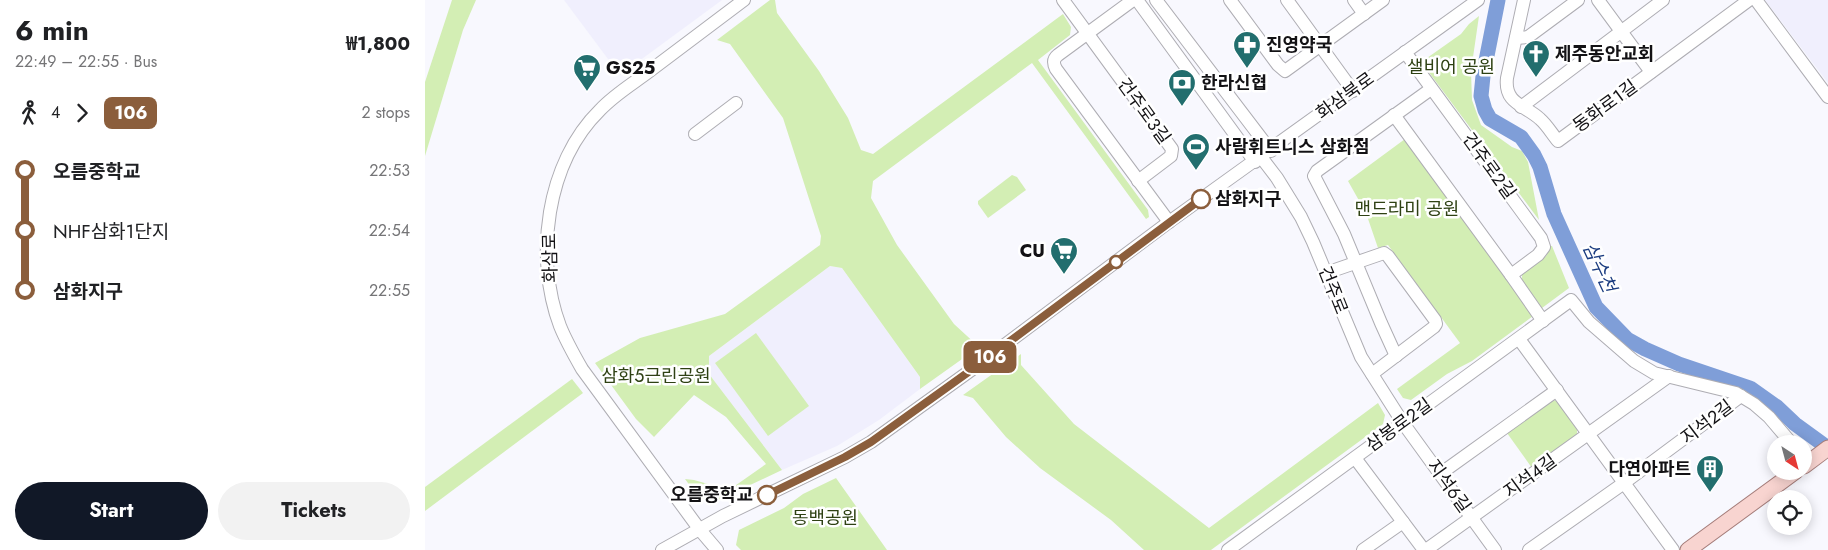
<!DOCTYPE html>
<html lang="en">
<head>
<meta charset="utf-8">
<style>
  :root { --surface:#fff; --page:#f2f2f2; --text:#202124; --muted:#757577; --accent:#111827 }
  body { margin:0; font-family:Jost,"Noto Sans KR",sans-serif; background:var(--page); color:var(--text); height:100vh; display:flex; flex-direction:column; font-size:19px; white-space:nowrap }
  * { box-sizing:border-box; margin:0 }
  p { font-size:16px; color:var(--muted) }
  .icon { flex:none; width:28px; height:28px; fill:none; stroke:currentColor; stroke-width:2; stroke-linecap:round; stroke-linejoin:round }
  .map { position:relative; flex:1; overflow:hidden }
  .sheet { display:flex; flex-direction:column; background:var(--surface); width:425px }
  .sheet>* { flex:none }
  .badge { padding:0 10px; border-radius:8px; font-size:18px; line-height:32px }
  .needle { width:32px; rotate:144deg }
  .fabs { position:absolute; left:1342px; top:435px; display:grid; gap:10px }
  .fabs a { display:grid; place-items:center; width:45px; height:45px; border-radius:50%; background:var(--surface); box-shadow:0 2px 12px #0003; font-size:25px }
  .map>.badge { position:absolute; translate:-50% -50%; box-shadow:0 0 0 2px #fff }
  .legs { display:flex; align-items:center; gap:8px; height:55px; padding:0 15px; font-size:16px }
  .legs p { margin-inline-start:auto }
  .head { display:flex; align-items:center; justify-content:space-between; height:85px; padding:0 15px }
  h1 { font-size:28px; font-weight:700; line-height:38px }
  .action { display:flex; gap:10px; margin-top:auto; padding:10px 15px }
  .action a { flex:1; height:58px; border-radius:30px; background:var(--accent); color:#fff; font-size:20px; font-weight:700; line-height:58px; text-align:center }
  .action a+a { background:var(--page); color:var(--text) }
  ul { padding:0 15px; list-style:none }
  li { display:flex; align-items:center; gap:18px; height:60px; font-size:19px }
  li i { display:grid; place-items:center; width:8px; height:100%; margin:0 6px; background:currentColor }
  li i::after { content:''; width:12px; height:12px; margin:-6px; border:4px solid; border-radius:50%; background:var(--surface) }
  li p { margin-inline-start:auto }
  li:first-child i { background:linear-gradient(#0000 50%,currentColor 0) }
  li:last-child i { background:linear-gradient(currentColor 50%,#0000 0) }
  main { display:flex; flex:1; min-height:0 }
  .map>svg:first-child { display:block }
  .built { fill:#f0effd }
  .green { fill:#d3eeb4 }
  .lines { fill:none; stroke-linecap:round; stroke-linejoin:round }
  .river { stroke:#7f9ed8; stroke-width:15 }
  .minor-casing { stroke:#aeadb3; stroke-width:14 }
  .major-casing { stroke:#a57d7a; stroke-width:17 }
  .minor { stroke:#fff; stroke-width:12 }
  .major { stroke:#f8d4d0; stroke-width:15 }
  .line-1-casing { stroke:#fff; stroke-width:11 }
  .line-1 { stroke:#8b5e3c; stroke-width:8 }
  .stop-1-dot { fill:#fff; stroke:#8b5e3c; stroke-width:2.5 }
  .labels { text-anchor:middle; stroke-width:5; stroke-linejoin:round; paint-order:stroke }
  .poi-label { font-size:18px; font-weight:bold; fill:#131215; stroke:#fff; text-anchor:start }
  .park-label { font-size:18px; fill:#2e4113; stroke:#fff }
  .street-label { font-size:18px; fill:#131215; stroke:#fff }
  .stop-label { font-size:18px; font-weight:bold; fill:#131215; stroke:#fff; text-anchor:start }
  .water-label { font-size:19px; font-style:italic; fill:#1b3c80; stroke:#fff }
</style>
</head>
<body>
<main>
<section class="sheet">
<div class="head"><div><h1>6 min</h1><p>22:49 – 22:55 · Bus</p></div><b>₩1,800</b></div>
<div class="legs"><svg class="icon" aria-label="walk" viewBox="0 0 24 24"><circle cx="13" cy="4" r="2"/><path d="M13 8l-2 6 4 7M11 14l-3 7M7 12l3-4h3l4 4"/></svg>4<svg class="icon" aria-label="forward" viewBox="0 0 24 24"><path d="M9 5l7 7-7 7"/></svg><b class="badge" style="background:#8b5e3c;color:#fff">106</b><p>2 stops</p></div>
<ul>
<li><i style="color:#8b5e3c"></i><b>오름중학교</b><p>22:53</p></li>
<li><i style="color:#8b5e3c"></i><span>NHF삼화1단지</span><p>22:54</p></li>
<li><i style="color:#8b5e3c"></i><b>삼화지구</b><p>22:55</p></li>
</ul>
<div class="action"><a>Start</a><a>Tickets</a></div>
</section>
<div class="map">
<svg width="1403" height="550" viewBox="0 0 1403 550">
  <rect width="100%" height="100%" fill="#f8f8fe"/>
  <!-- built -->
  <g class="built">
    <polygon points="139,0 297,0 195,75"/>
    <polygon points="1340,0 1403,0 1403,83"/>
    <polygon points="405,266 417,268 495,377 495,389 454,420 412,446 357,470 284,374 284,356"/>
  </g>
  <!-- green -->
  <g class="green">
    <polygon points="27,0 51,0 38,30 0,156 0,82"/>
    <polygon points="345,0 350,0 352,13 394,71 423,118 436,150 448,154 638,14 646,27 645,35 613,60 723,210 724,217 721,219 607,63 448,181 446,198 472,245 529,324 554,347 495,389 495,377 417,268 405,266 284,356 284,374 357,470 291,501 274,498 260,479 269,480 304,490 341,464 301,417 269,395 229,437 211,419 170,363 215,338 300,314 395,245 396,236 358,118 305,44 292,40"/>
    <polygon points="1054,16 1046,71 1047,100 1056,125 1087,147 1097,151 1103,162 1114,220 1000,67 1002,58 1036,34 1044,24"/>
    <polygon points="980,139 1108,316 1047,361 1022,374 986,400 978,398 972,389 1035,343 963,245 953,248 941,213 923,181"/>
    <polygon points="587,175 592,177 601,190 563,218 553,204 553,201"/>
    <polygon points="1125,246 1127,246 1144,288 1117,308 1097,280 1097,274 1121,256"/>
    <polygon points="331,333 384,406 343,436 290,363"/>
    <polygon points="596,354 596,365 649,424 784,528 953,403 960,415 958,424 786,550 719,550 686,520 615,468 581,437 548,398 538,395"/>
    <polygon points="147,379 158,393 0,511 0,487"/>
    <polygon points="1128,400 1135,402 1152,427 1152,436 1107,468 1082,433"/>
    <polygon points="411,478 462,550 316,550 311,545 314,530 359,508 378,494"/>
  </g>
  <g class="lines">
    <!-- river -->
    <polyline class="river" points="1073,0 1058,76 1056,96 1060,110 1065,119 1096,137 1109,155 1115,167 1129,214 1171,307 1202,339 1220,349 1254,364 1325,388 1352,407 1370,424 1403,448"/>
    <defs>
      <g id="minor">
        <polyline points="638,0 747,149 746,156 713,181"/>
        <path d="M708,0L633,55C628,59 628,63 631,69L744,222"/>
        <polyline points="712,0 830,162"/>
        <polyline points="731,0 846,151"/>
        <polyline points="805,0 853,65 860,71 958,0"/>
        <polyline points="862,0 928,91"/>
        <polyline points="929,0 939,14"/>
        <path d="M1099,0L1082,78C1079,104 1100,105 1115,119C1122,125 1127,134 1133,141L1324,0"/>
        <polyline points="1173,0 1226,72"/>
        <polyline points="1331,0 1403,97"/>
        <polyline points="1091,38 1103,37 1153,0"/>
        <polyline points="980,52 1116,238 1119,247 1113,255 1086,275 1118,321"/>
        <polyline points="1096,107 1238,0"/>
        <polyline points="969,115 1086,275"/>
        <polyline points="270,134 311,103"/>
        <polyline points="836,157 852,178 876,217 888,242 936,357 978,423 1070,550"/>
        <polyline points="901,273 959,253 963,256 1010,320 1011,324 1009,327 947,374"/>
        <polyline points="1094,339 1248,550"/>
        <polyline points="971,356 956,323 919,234 889,176 892,171 1006,89"/>
        <polyline points="930,458 999,550"/>
        <polyline points="1015,474 1132,390"/>
        <polyline points="237,550 298,516 420,457 446,442 549,368 744,222 1053,0"/>
        <path d="M292,550L275,530L157,369C149,355 141,341 135,326C109,257 121,163 175,110C190,94 209,83 226,70C257,47 288,23 319,0"/>
        <polyline points="803,550 1146,300 1164,322 1209,361 1229,373 1311,393 1329,404 1344,417 1367,444"/>
        <polyline points="938,550 978,522"/>
        <polyline points="1001,550 1244,376"/>
        <polyline points="1104,550 1199,483 1316,396"/>
      </g>
      <g id="major">
        <polyline points="1379,466 1403,448"/>
        <polyline points="1263,550 1371,471"/>
      </g>
    </defs>
    <!-- minor casing -->
    <use href="#minor" class="minor-casing"/>
    <!-- major casing -->
    <use href="#major" class="major-casing"/>
    <!-- minor -->
    <use href="#minor" class="minor"/>
    <!-- major -->
    <use href="#major" class="major"/>
  </g>
  <g class="lines">
    <defs>
      <polyline id="line-1" points="342,495 420,457 446,442 549,368 776,199"/>
    </defs>
    <!-- line-1 casing -->
    <use href="#line-1" class="line-1-casing"/>
    <!-- line-1 -->
    <use href="#line-1" class="line-1"/>
  </g>
  <!-- icons -->
  <defs>
    <symbol id="pharmacy-pin" viewBox="-11 -11 22 30"><path d="M0 17L-7.5 6A9.5 9.5 0 1 1 7.5 6Z" fill="#226e6e" stroke="#fff"/><path d="M-2-6h4v4h4v4h-4v4h-4v-4h-4v-4h4Z" fill="#fff"/></symbol>
    <symbol id="church-pin" viewBox="-11 -11 22 30"><path d="M0 17L-7.5 6A9.5 9.5 0 1 1 7.5 6Z" fill="#226e6e" stroke="#fff"/><path d="M-1.2-6h2.4v3.5h3.3v2.4h-3.3V6h-2.4V-.1h-3.3v-2.4h3.3Z" fill="#fff"/></symbol>
    <symbol id="supermarket-pin" viewBox="-11 -11 22 30"><path d="M0 17L-7.5 6A9.5 9.5 0 1 1 7.5 6Z" fill="#226e6e" stroke="#fff"/><path d="M-6-5.5h2.5l.6 2H6L4.5 2H-2.5L-4.4-4H-6ZM-1.5 3.2a1.3 1.3 0 1 0 .1 0ZM3 3.2a1.3 1.3 0 1 0 .1 0Z" fill="#fff"/></symbol>
    <symbol id="bank-pin" viewBox="-11 -11 22 30"><path d="M0 17L-7.5 6A9.5 9.5 0 1 1 7.5 6Z" fill="#226e6e" stroke="#fff"/><path d="M-6-4H6V4H-6ZM0-2.3a2.3 2.3 0 1 0 0 4.6a2.3 2.3 0 1 0 0-4.6Z" fill="#fff"/></symbol>
    <symbol id="stadium-pin" viewBox="-11 -11 22 30"><path d="M0 17L-7.5 6A9.5 9.5 0 1 1 7.5 6Z" fill="#226e6e" stroke="#fff"/><path d="M0-5a6.5 5 0 1 0 0 10a6.5 5 0 1 0 0-10ZM-3.5-1.8h7v3.6h-7Z" fill="#fff"/></symbol>
    <symbol id="building-pin" viewBox="-11 -11 22 30"><path d="M0 17L-7.5 6A9.5 9.5 0 1 1 7.5 6Z" fill="#226e6e" stroke="#fff"/><path d="M-4-6H4V6H1V3H-1V6H-4ZM-2.5-4.3h1.7v1.8h-1.7ZM.8-4.3h1.7v1.8H.8ZM-2.5-1h1.7V.8h-1.7ZM.8-1h1.7V.8H.8Z" fill="#fff"/></symbol>
  </defs>
  <g fill-rule="evenodd">
    <use href="#pharmacy-pin" x="806" y="29" width="32" height="43"/>
    <use href="#church-pin" x="1095" y="38" width="32" height="43"/>
    <use href="#supermarket-pin" x="146" y="52" width="32" height="43"/>
    <use href="#bank-pin" x="741" y="67" width="32" height="43"/>
    <use href="#stadium-pin" x="755" y="131" width="32" height="43"/>
    <use href="#supermarket-pin" x="623" y="235" width="32" height="43"/>
    <use href="#building-pin" x="1269" y="453" width="32" height="43"/>
  </g>
  <!-- markers -->
  <g class="stop-1-dot">
    <circle cx="776" cy="199" r="9"/>
    <circle cx="691" cy="262" r="6"/>
    <circle cx="342" cy="495" r="9"/>
  </g>
  <g class="labels">
    <!-- poi labels -->
    <g class="poi-label">
      <text x="841" y="51">진영약국</text>
      <text x="1130" y="60">제주동안교회</text>
      <text x="181" y="74">GS25</text>
      <text x="776" y="89">한라신협</text>
      <text x="790" y="153">사람휘트니스 삼화점</text>
      <text x="620" y="257" text-anchor="end">CU</text>
      <text x="1266" y="475" text-anchor="end">다연아파트</text>
    </g>
    <!-- park labels -->
    <g class="park-label">
      <text x="1026" y="73">샐비어 공원</text>
      <text x="982" y="215">맨드라미 공원</text>
      <text x="231" y="382">삼화5근린공원</text>
      <text x="400" y="524">동백공원</text>
    </g>
    <!-- street labels -->
    <g class="street-label">
      <text transform="translate(920 96) rotate(-36)" y="6">화삼북로</text>
      <text transform="translate(1180 106) rotate(-36)" y="6">동화로1길</text>
      <text transform="translate(719 111) rotate(54)" y="6">건주로3길</text>
      <text transform="translate(1064 166) rotate(54)" y="6">건주로2길</text>
      <text transform="translate(125 258) rotate(-91)" y="6">화삼로</text>
      <text transform="translate(908 290) rotate(68)" y="6">건주로</text>
      <text transform="translate(1282 422) rotate(-37)" y="6">지석2길</text>
      <text transform="translate(974 425) rotate(-36)" y="6">삼봉로2길</text>
      <text transform="translate(1105 476) rotate(-36)" y="6">지석4길</text>
      <text transform="translate(1024 486) rotate(54)" y="6">지석6길</text>
    </g>
    <!-- stop labels -->
    <g class="stop-label">
      <text x="790" y="205">삼화지구</text>
      <text x="328" y="501" text-anchor="end">오름중학교</text>
    </g>
    <!-- water labels -->
    <g class="water-label">
      <text transform="translate(1175 267) rotate(65)" y="7">삼수천</text>
    </g>
  </g>
</svg>
<div class="fabs">
<a><svg class="needle" viewBox="-14 -14 28 28"><path d="M0-13l5 13h-10z" fill="#e53935"/><path d="M0 13l5-13h-10z" fill="#757577"/></svg></a>
<a><svg class="icon" aria-label="locate" viewBox="0 0 24 24"><circle cx="12" cy="12" r="6"/><path d="M12 2v4M12 18v4M2 12h4M18 12h4"/></svg></a>
</div>
<b class="badge" style="left:565px;top:357px;background:#8b5e3c;color:#fff">106</b>
</div>
</main>
</body>
</html>
